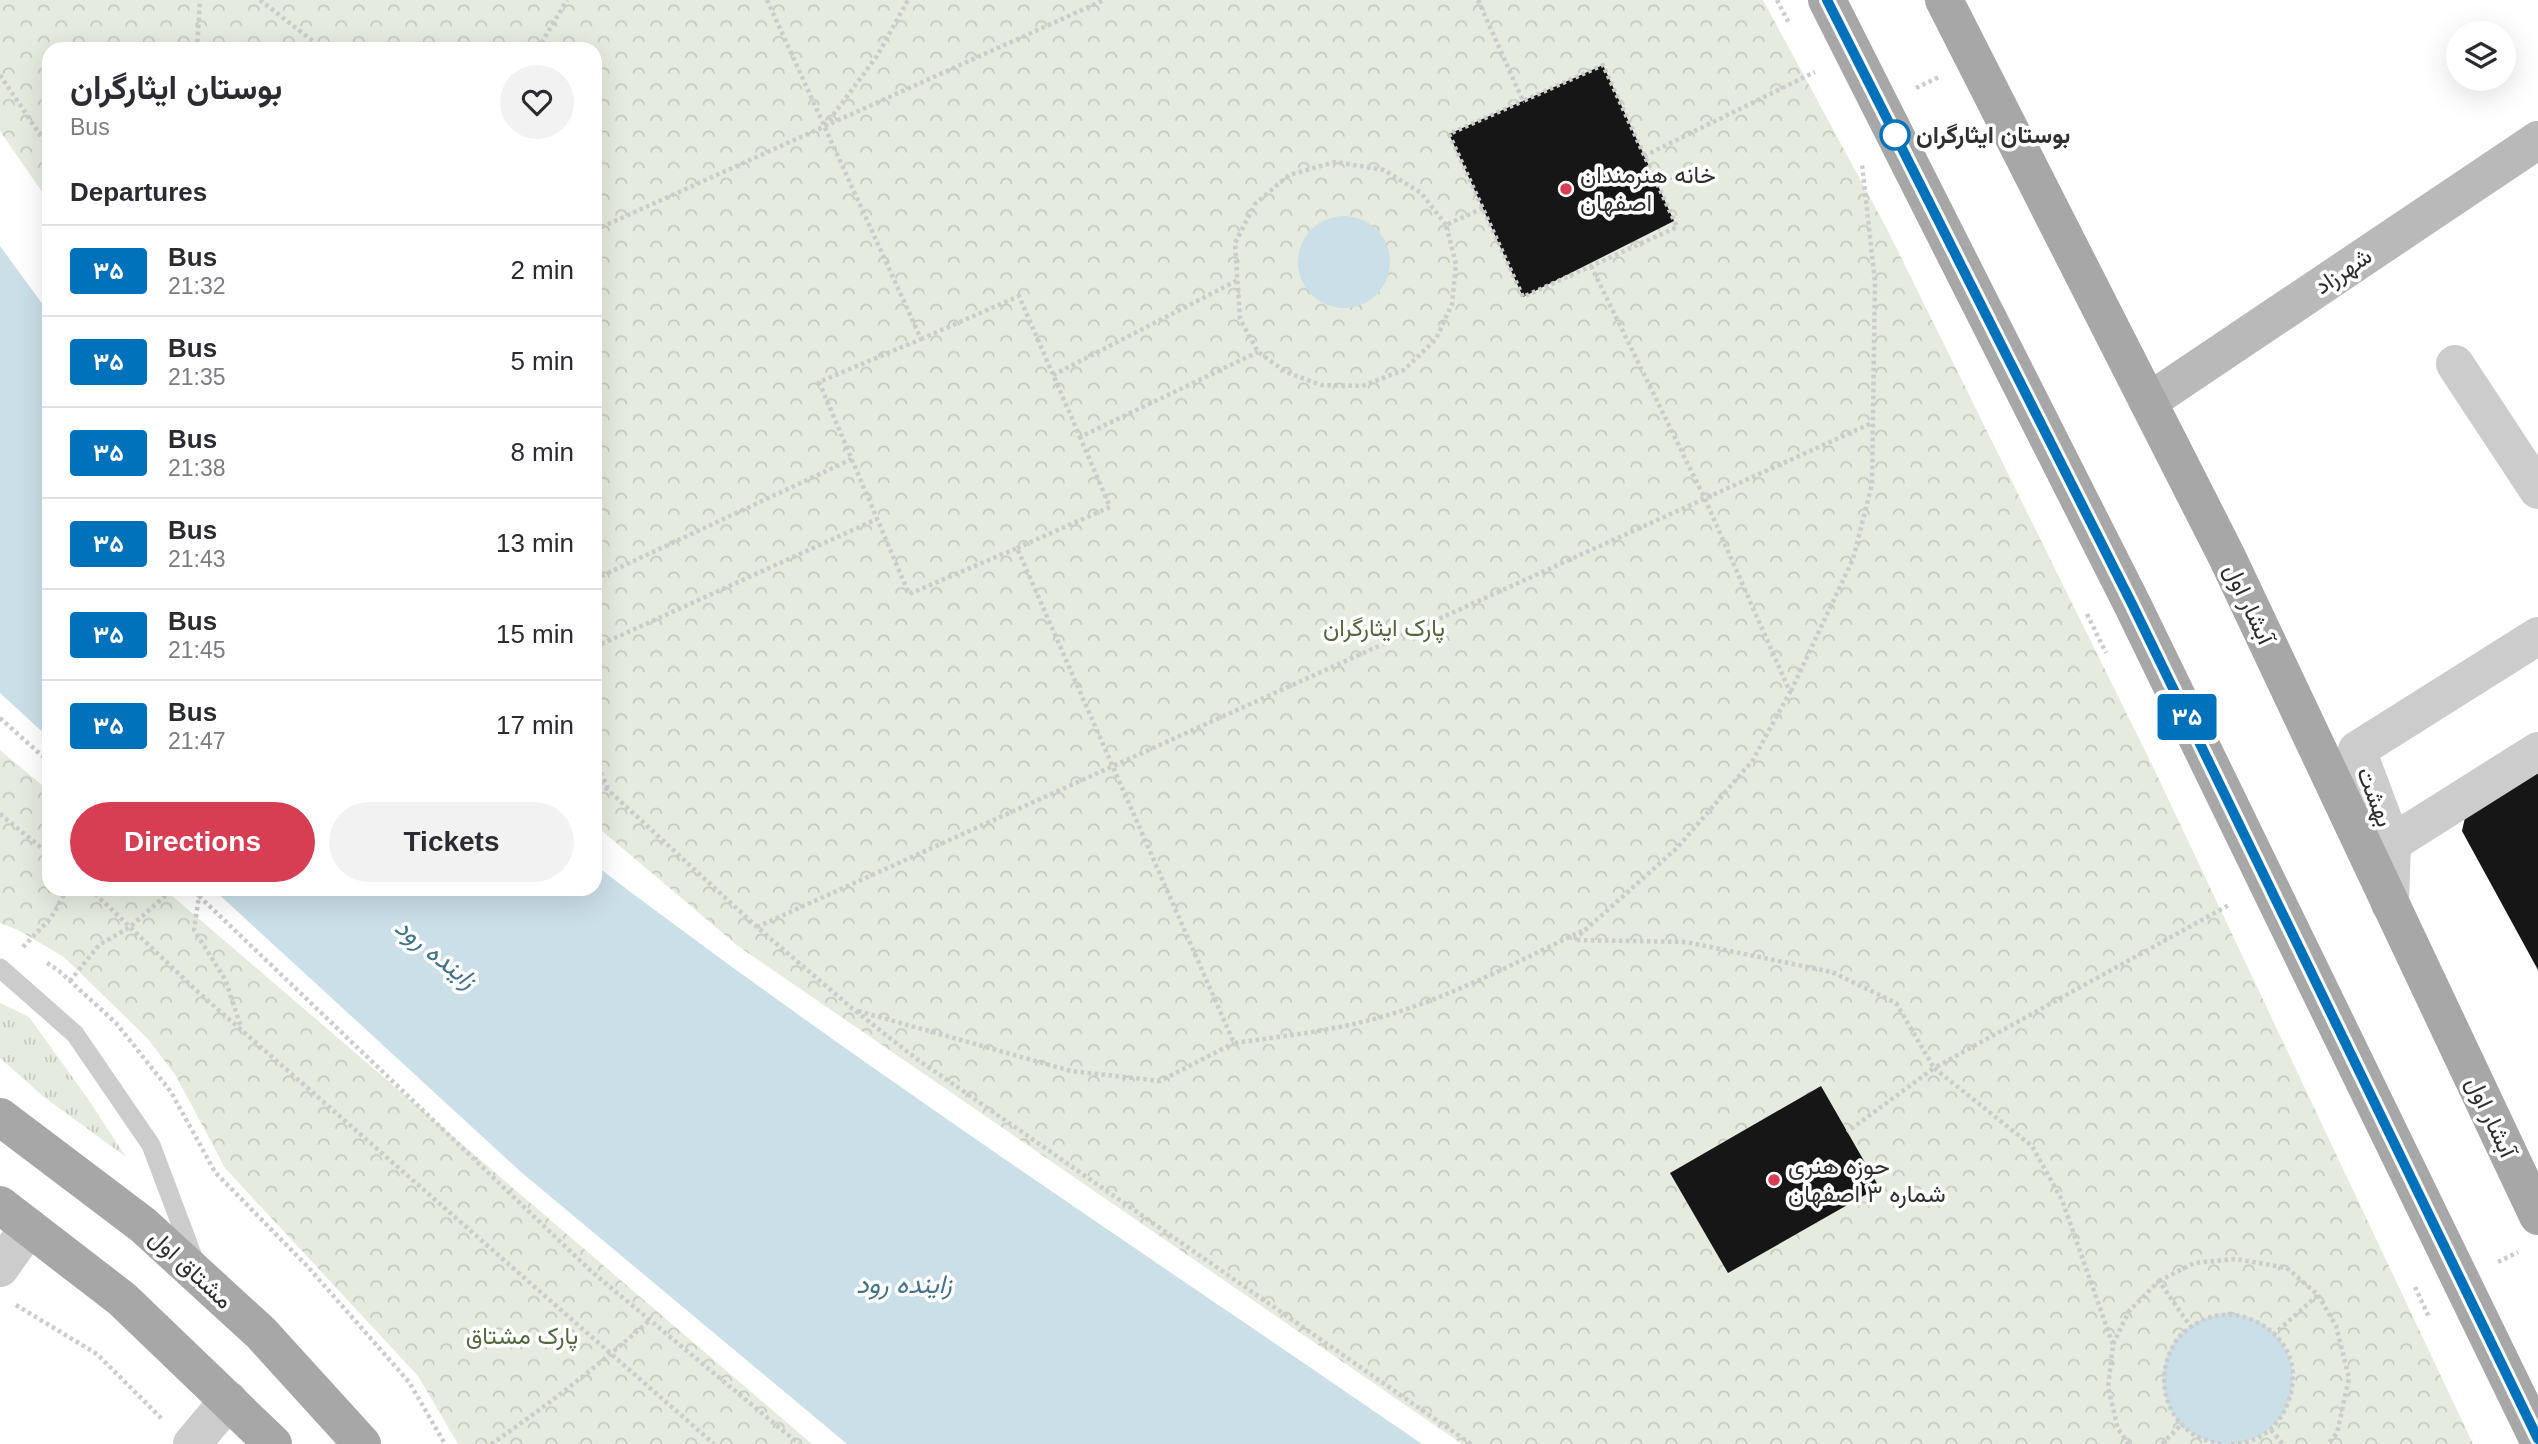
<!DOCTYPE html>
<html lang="en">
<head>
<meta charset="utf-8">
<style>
  :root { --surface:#fff; --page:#f2f2f3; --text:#2b2b33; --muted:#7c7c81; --line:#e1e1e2; --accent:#d83e53 }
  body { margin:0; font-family:Arial,Vazirmatn,sans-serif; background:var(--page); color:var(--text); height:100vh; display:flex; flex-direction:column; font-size:26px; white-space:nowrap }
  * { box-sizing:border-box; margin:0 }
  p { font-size:23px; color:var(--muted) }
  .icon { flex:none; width:38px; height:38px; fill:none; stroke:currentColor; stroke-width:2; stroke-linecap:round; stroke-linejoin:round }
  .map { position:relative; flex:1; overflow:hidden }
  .side { position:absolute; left:42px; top:42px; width:560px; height:854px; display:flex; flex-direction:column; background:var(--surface); border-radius:21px; box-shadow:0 7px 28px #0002 }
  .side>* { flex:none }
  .badge { padding:0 14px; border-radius:5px; font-size:24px; line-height:46px }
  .tools { position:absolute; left:2446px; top:21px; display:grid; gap:14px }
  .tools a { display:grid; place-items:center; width:70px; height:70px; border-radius:50%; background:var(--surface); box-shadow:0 7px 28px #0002; font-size:35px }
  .map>.badge { position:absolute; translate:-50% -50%; box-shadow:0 0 0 4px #fff }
  h2 { padding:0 28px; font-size:26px; line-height:63px }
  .round { display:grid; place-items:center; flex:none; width:74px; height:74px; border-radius:37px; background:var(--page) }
  .head { display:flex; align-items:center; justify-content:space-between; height:119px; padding:0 28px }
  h1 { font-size:33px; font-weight:700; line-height:52px }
  .primary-button { display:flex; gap:14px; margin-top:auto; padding:14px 28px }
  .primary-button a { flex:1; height:80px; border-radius:42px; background:var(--accent); color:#fff; font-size:28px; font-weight:700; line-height:80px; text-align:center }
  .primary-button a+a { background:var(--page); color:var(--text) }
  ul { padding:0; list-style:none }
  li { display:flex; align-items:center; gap:21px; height:91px; padding:0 28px; border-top:2px solid var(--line) }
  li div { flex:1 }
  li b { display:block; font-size:26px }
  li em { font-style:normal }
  li .badge { min-width:77px; font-weight:700; text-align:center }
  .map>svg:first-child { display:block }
  .grass { fill:url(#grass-tufts) }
  .park { fill:url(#park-crowns) }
  .water { fill:#cbdfe9 }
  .building { fill:#161616 }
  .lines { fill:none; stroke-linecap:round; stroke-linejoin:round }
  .path { stroke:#ccc; stroke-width:4.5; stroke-dasharray:3.5 3.5; stroke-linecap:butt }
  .lane { stroke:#ccc; stroke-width:19 }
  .street { stroke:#ccc; stroke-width:38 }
  .secondary { stroke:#b9b9b9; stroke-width:38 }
  .primary { stroke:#a7a7a7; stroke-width:38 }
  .line-casing { stroke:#fff; stroke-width:16 }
  .line { stroke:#0072bc; stroke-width:10 }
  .stop-dot { fill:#fff; stroke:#0072bc; stroke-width:3.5 }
  .poi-dot { fill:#d83e53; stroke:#fff; stroke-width:2.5 }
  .labels { text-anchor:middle; stroke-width:7; stroke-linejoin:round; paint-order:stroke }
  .stop-label { font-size:24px; font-weight:bold; fill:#2f2f2f; stroke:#fff; text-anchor:start }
  .poi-label { font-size:24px; fill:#2f2f2f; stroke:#fff; text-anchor:start }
  .street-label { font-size:24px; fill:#2f2f2f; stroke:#fff }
  .park-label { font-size:24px; fill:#54673f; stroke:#fff }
  .water-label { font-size:26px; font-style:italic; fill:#43738b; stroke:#fff }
</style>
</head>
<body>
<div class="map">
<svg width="2538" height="1444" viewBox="0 0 2538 1444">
  <defs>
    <pattern id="grass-tufts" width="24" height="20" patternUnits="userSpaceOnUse" patternTransform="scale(1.75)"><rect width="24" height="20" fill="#e5ebde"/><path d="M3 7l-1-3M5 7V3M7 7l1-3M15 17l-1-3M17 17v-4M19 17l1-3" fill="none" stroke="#c5cabf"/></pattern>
    <pattern id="park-crowns" width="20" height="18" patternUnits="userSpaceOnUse" patternTransform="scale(1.75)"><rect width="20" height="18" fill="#e5ebde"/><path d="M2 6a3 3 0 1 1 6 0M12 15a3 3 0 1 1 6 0" fill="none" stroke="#c5cabf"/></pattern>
  </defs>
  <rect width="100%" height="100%" fill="#fff"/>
  <!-- grass -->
  <polygon class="grass" points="0,1003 29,1017 86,1096 126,1157 44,1097 0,1058"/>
  <!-- park -->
  <g class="park">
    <polygon points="0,0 1763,0 1887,229 2155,771 2473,1444 1462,1444 738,946 595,825 595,49 49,49 49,202 0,131"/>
    <polygon points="0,750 49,791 49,889 164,889 812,1444 458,1444 418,1376 225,1168 176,1076 148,1039 64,957 18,930 0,923"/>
  </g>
  <!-- water -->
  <g class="water">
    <circle cx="1344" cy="262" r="46"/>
    <polygon points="0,246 49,313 49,738 0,693"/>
    <path d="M595,865C863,1069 1145,1253 1422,1444H847L521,1172L213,889H595Z"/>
    <circle cx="2228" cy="1379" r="65"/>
  </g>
  <!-- building -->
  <g class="building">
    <polygon points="1603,65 1674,221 1523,297 1449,134"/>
    <polygon points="2538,764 2538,970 2462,831 2466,813"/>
    <polygon points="1821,1086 1879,1187 1728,1273 1670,1173"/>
  </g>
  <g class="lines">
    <!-- path -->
    <g class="path">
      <polyline points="260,0 323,49"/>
      <path d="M767,0L921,339L819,382L909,594L1017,548L1234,1043C1286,1036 1338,1030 1388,1015C1455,995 1523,959 1586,929"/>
      <polyline points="1478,0 1523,101 1603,65 1677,227 1523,297 1449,134 1523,101"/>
      <polyline points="1777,0 1790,25"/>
      <polyline points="197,49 200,0"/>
      <polyline points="538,49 567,0"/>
      <polyline points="0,75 49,148"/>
      <polyline points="1916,88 1939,77"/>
      <polyline points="825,126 877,56 908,0"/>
      <polyline points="1644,156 1815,72"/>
      <polyline points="1446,225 1421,193 1384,170 1335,162 1289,175 1255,204 1235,243 1240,319 1258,352 1286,372 1321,385 1362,386 1404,370 1436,339 1452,304 1456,264 1446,225 1483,208"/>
      <polyline points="595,230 1104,0"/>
      <polyline points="1591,266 1705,499 1790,692 1753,760 1677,848 1574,940 1686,942 1832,972 1896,1003 1934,1068 1847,1132"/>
      <polyline points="921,339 1019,296 1080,437 1258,352"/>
      <polyline points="1053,375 1238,280"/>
      <polyline points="1017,548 1110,507 1080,437"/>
      <polyline points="595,579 852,459"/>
      <polyline points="2087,614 2106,653"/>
      <polyline points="595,647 877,519"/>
      <polyline points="1791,691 1853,559 1872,484 1875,282 1862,164"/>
      <polyline points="0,718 49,762"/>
      <polyline points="595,760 608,788"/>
      <polyline points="595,778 757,927"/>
      <polyline points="0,814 49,854"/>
      <polyline points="90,889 198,992 714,1444"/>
      <polyline points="192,889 199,896 194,930 225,979 241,1027"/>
      <polyline points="199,896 592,1272 799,1444"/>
      <polyline points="23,947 51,918 67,889"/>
      <polyline points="47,963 58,970 116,1023 171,1092 215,1172 308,1267 409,1382 445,1444"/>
      <polyline points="70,981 99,945 130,927 173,889"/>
      <polyline points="858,1011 1071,1071 1160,1081 1234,1043"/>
      <polyline points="2498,1262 2518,1252"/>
      <polyline points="2159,1281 2194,1263 2236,1259 2287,1268 2318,1295 2274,1334"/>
      <polyline points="2415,1287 2429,1317"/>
      <polyline points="2318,1295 2336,1326 2349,1378 2337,1433 2328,1444"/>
      <polyline points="16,1305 97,1354 162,1419"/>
      <polyline points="2113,1344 2129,1311 2159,1281 2190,1326"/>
      <polyline points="2271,1430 2283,1444"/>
      <path d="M491,1444C547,1406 599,1365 650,1320"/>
      <polyline points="1471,1444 914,1057 853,1009 757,927 1872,423"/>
      <polyline points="2129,1444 2118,1429 2108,1387 2113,1345 2062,1200 2032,1146 1934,1068 2229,905"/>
      <polyline points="2162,1444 2181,1425"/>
      <path d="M2221,1444C2213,1442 2203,1440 2196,1436C2165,1417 2156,1380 2172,1348C2178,1335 2190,1326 2203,1320C2232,1306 2270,1321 2286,1349C2303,1379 2287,1426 2255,1439C2247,1443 2237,1443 2229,1444"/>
    </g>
    <!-- lane -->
    <polyline class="lane" points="0,968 75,1034 151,1145 195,1262"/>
    <!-- street -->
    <g class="street">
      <polyline points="2455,364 2538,490"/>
      <polyline points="2392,843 2538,751"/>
      <polyline points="2390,904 2392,843 2357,750 2538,636"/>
      <polyline points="0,1268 29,1227"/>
      <polyline points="192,1444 229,1400"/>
    </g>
    <!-- secondary -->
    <polyline class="secondary" points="2148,402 2538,140"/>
    <!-- primary -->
    <g class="primary">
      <polyline points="1827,0 2132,604 2538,1439"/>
      <polyline points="1944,0 2227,557 2538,1216"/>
      <polyline points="0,1117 143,1225 261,1333 362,1444"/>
      <polyline points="0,1205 122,1299 273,1444"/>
    </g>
  </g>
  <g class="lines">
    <defs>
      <polyline id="line" points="1827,0 2132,604 2538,1439"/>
    </defs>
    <!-- line casing -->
    <use href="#line" class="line-casing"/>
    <!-- line -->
    <use href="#line" class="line"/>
  </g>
  <!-- markers -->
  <circle class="stop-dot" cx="1895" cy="135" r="14"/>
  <g class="poi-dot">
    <circle cx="1566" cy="189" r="7"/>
    <circle cx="1774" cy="1180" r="7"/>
  </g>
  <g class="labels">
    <!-- stop labels -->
    <g class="stop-label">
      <text x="1916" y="143">بوستان ایثارگران</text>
    </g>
    <!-- poi labels -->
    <g class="poi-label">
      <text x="1580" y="183">خانه هنرمندان<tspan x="1580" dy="28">اصفهان</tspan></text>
      <text x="1788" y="1174">حوزه هنری<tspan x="1788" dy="28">شماره ۳ اصفهان</tspan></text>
    </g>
    <!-- street labels -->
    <g class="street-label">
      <text transform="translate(2343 271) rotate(-34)" y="8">شهرزاد</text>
      <text transform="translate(2249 604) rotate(65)" y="8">آبشار اول</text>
      <text transform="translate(2375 797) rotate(69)" y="8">بهشت</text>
      <text transform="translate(2491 1117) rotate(65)" y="8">آبشار اول</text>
      <text transform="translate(191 1269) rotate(43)" y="8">مشتاق اول</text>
    </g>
    <!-- park labels -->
    <g class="park-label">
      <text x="1384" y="636">پارک ایثارگران</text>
      <text x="522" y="1344">پارک مشتاق</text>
    </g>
    <!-- water labels -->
    <g class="water-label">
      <text transform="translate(436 953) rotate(39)" y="9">زاینده رود</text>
      <text x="904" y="1293">زاینده رود</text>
    </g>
  </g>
</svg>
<div class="tools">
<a><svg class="icon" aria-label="layers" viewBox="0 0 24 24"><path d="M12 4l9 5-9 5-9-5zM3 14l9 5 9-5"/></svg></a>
</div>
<b class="badge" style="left:2187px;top:717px;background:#0072bc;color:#fff">۳۵</b>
<section class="side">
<div class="head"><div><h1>بوستان ایثارگران</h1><p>Bus</p></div><a class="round"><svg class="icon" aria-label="heart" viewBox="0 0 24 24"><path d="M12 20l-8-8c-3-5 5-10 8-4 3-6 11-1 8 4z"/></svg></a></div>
<h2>Departures</h2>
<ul>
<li><span class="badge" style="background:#0072bc;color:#fff">۳۵</span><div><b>Bus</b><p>21:32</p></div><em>2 min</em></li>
<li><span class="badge" style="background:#0072bc;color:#fff">۳۵</span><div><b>Bus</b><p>21:35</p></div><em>5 min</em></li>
<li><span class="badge" style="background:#0072bc;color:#fff">۳۵</span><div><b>Bus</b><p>21:38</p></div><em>8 min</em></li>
<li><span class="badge" style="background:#0072bc;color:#fff">۳۵</span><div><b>Bus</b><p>21:43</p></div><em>13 min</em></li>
<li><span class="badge" style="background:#0072bc;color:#fff">۳۵</span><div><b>Bus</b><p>21:45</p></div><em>15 min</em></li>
<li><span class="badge" style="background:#0072bc;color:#fff">۳۵</span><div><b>Bus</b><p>21:47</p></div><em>17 min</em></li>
</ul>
<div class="primary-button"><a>Directions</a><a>Tickets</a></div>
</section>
</div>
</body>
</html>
